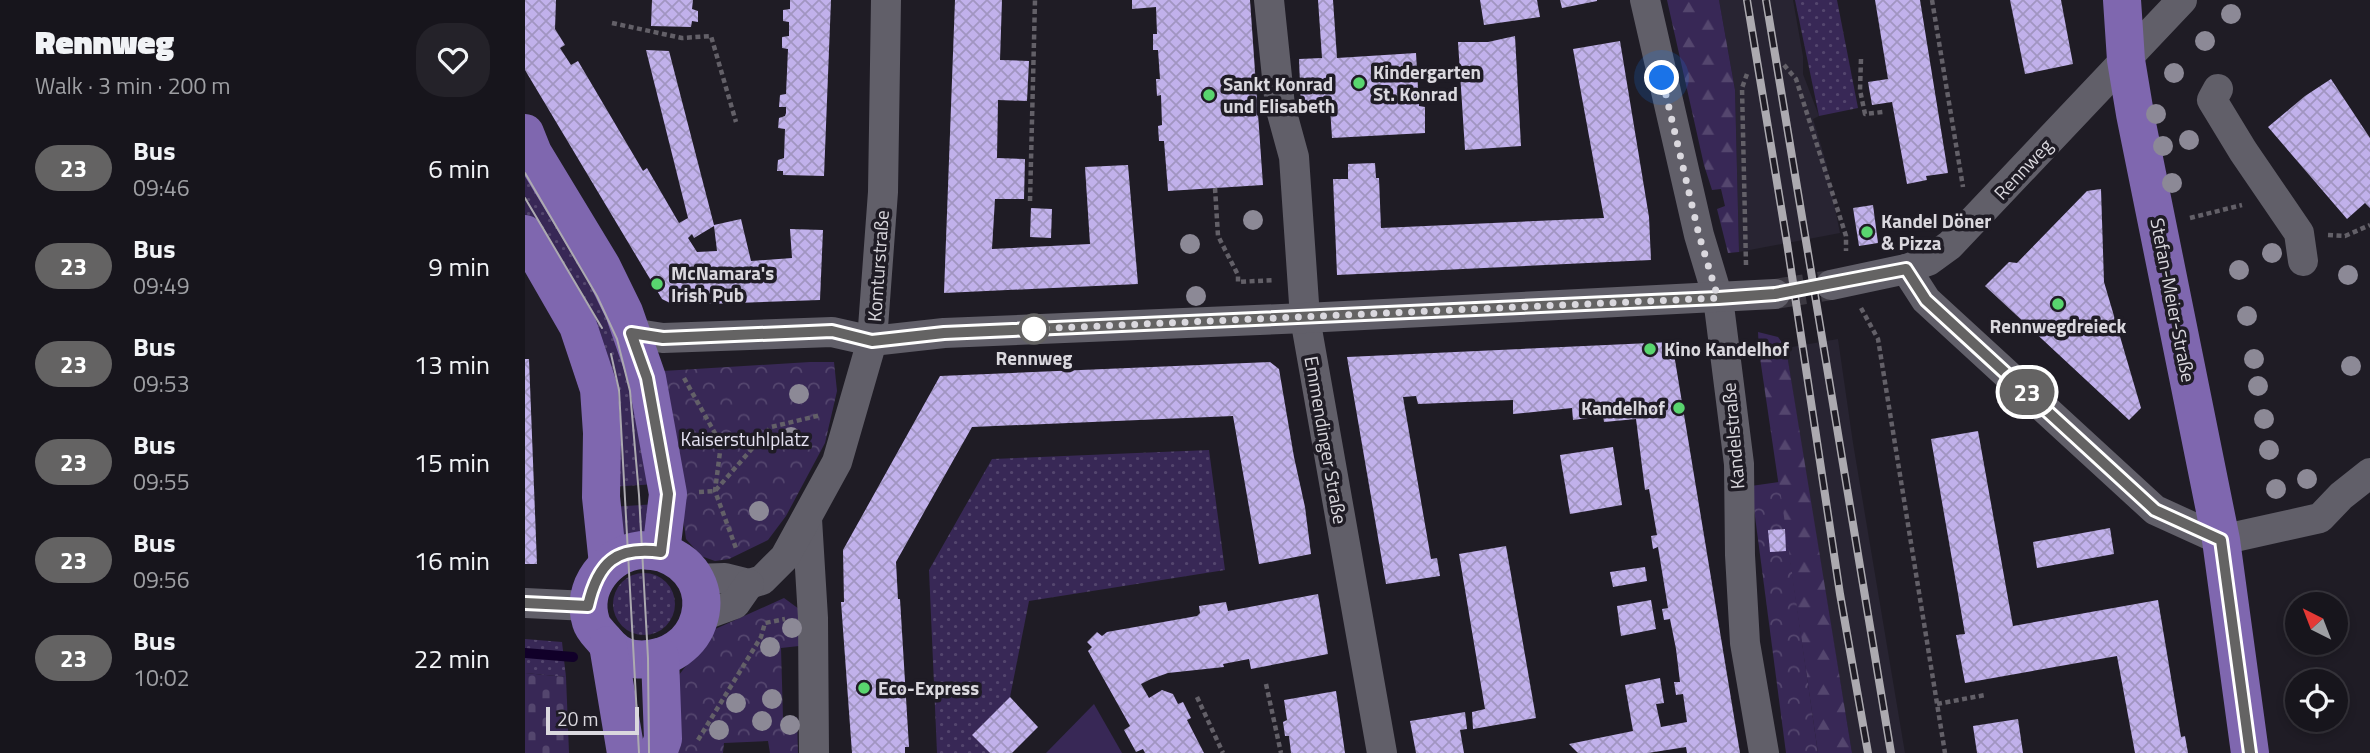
<!DOCTYPE html>
<html lang="en">
<head>
<meta charset="utf-8">
<style>
  :root { --surface:#17151c; --page:#242229; --text:#f1f3f6; --muted:#9e9fa3; --line:#36343b }
  body { margin:0; font-family:"Titillium Web",sans-serif; background:var(--page); color:var(--text); height:100vh; display:flex; flex-direction:column; font-size:26px; white-space:nowrap }
  * { box-sizing:border-box; margin:0 }
  p { font-size:23px; color:var(--muted) }
  .icon { flex:none; width:38px; height:38px; fill:none; stroke:currentColor; stroke-width:2; stroke-linecap:round; stroke-linejoin:round }
  .map { position:relative; flex:1; overflow:hidden }
  .sheet { display:flex; flex-direction:column; background:var(--surface); width:525px }
  .sheet>* { flex:none }
  .badge { padding:0 14px; border-radius:23px; font-size:24px; line-height:46px }
  .needle { width:46px; rotate:318deg }
  .fabs { position:absolute; left:1760px; top:592px; display:grid; gap:14px }
  .fabs a { display:grid; place-items:center; width:63px; height:63px; border-radius:50%; background:var(--surface); box-shadow:0 4px 10px #0003,0 0 0 2px var(--line); font-size:35px }
  .scale { position:absolute; left:21px; bottom:18px; width:93px; box-sizing:border-box; padding-left:7px; border:4px solid #dad8de; border-top:0; font-size:19px; line-height:24px; white-space:nowrap; color:#dad8de; -webkit-text-stroke:5px #1f1c25; paint-order:stroke }
  .you { position:absolute; width:35px; height:35px; margin:-18px; border:5px solid #fff; border-radius:50%; background:#1a73e8; box-shadow:0 0 0 10px #1a73e833 }
  .map>.badge { position:absolute; translate:-50% -50%; box-shadow:0 0 0 4px #fff }
  .round { display:grid; place-items:center; flex:none; width:74px; height:74px; border-radius:28px; background:var(--page) }
  .head { display:flex; align-items:center; justify-content:space-between; height:119px; padding:0 35px }
  h1 { font-size:33px; font-weight:800; line-height:52px }
  ul { padding:0; list-style:none }
  li { display:flex; align-items:center; gap:21px; height:98px; padding:0 35px }
  li div { flex:1 }
  li b { display:block; font-size:26px }
  li em { font-style:normal }
  li .badge { min-width:77px; font-weight:700; text-align:center }
  main { display:flex; flex:1; min-height:0 }
  .map>svg:first-child { display:block }
  .built { fill:#282432 }
  .grass { fill:url(#grass-dots) }
  .forest { fill:url(#forest-firs) }
  .cemetery { fill:url(#cemetery-stones) }
  .park { fill:url(#park-crowns) }
  .garden { fill:#382856 }
  .lines { fill:none; stroke-linecap:round; stroke-linejoin:round }
  .stream { stroke:#110029; stroke-width:10 }
  .building { fill:url(#building-cross-hatch); fill-rule:evenodd }
  .minor-tunnel { stroke:#3b3841; stroke-width:30; stroke-dasharray:30 15; stroke-linecap:butt }
  .path { stroke:#636068; stroke-width:4.5; stroke-dasharray:5 3.5; stroke-linecap:butt }
  .minor { stroke:#615f69; stroke-width:30 }
  .major { stroke:#7f67af; stroke-width:38 }
  .tram { stroke:#acaab0; stroke-width:2 }
  .rail-casing { stroke:#acaab0; stroke-width:8 }
  .rail { stroke:#1f1c25; stroke-width:5; stroke-dasharray:16; stroke-linecap:butt }
  .tree { fill:#8c8996 }
  .line-casing { stroke:#fff; stroke-width:16 }
  .line { stroke:#646363; stroke-width:10 }
  .walk { stroke:#dad8de; stroke-width:7; stroke-dasharray:0 12.6 }
  .poi-dot { fill:#59d56f; stroke:#1f1c25; stroke-width:2.5 }
  .stop-dot { fill:#fff; stroke:#646363; stroke-width:3.5 }
  .labels { text-anchor:middle; stroke-width:7; stroke-linejoin:round; paint-order:stroke }
  .poi-label { font-size:19px; font-weight:bold; fill:#dad8de; stroke:#1f1c25; text-anchor:start }
  .street-label { font-size:19px; fill:#dad8de; stroke:#1f1c25 }
  .stop-label { font-size:19px; font-weight:bold; fill:#dad8de; stroke:#1f1c25 }
  .park-label { font-size:19px; fill:#e5e2f2; stroke:#1f1c25 }
</style>
</head>
<body>
<main>
<section class="sheet">
<div class="head"><div><h1>Rennweg</h1><p>Walk · 3 min · 200 m</p></div><a class="round"><svg class="icon" aria-label="heart" viewBox="0 0 24 24"><path d="M12 20l-8-8c-3-5 5-10 8-4 3-6 11-1 8 4z"/></svg></a></div>
<ul>
<li><span class="badge" style="background:#646363;color:#fff">23</span><div><b>Bus</b><p>09:46</p></div><em>6 min</em></li>
<li><span class="badge" style="background:#646363;color:#fff">23</span><div><b>Bus</b><p>09:49</p></div><em>9 min</em></li>
<li><span class="badge" style="background:#646363;color:#fff">23</span><div><b>Bus</b><p>09:53</p></div><em>13 min</em></li>
<li><span class="badge" style="background:#646363;color:#fff">23</span><div><b>Bus</b><p>09:55</p></div><em>15 min</em></li>
<li><span class="badge" style="background:#646363;color:#fff">23</span><div><b>Bus</b><p>09:56</p></div><em>16 min</em></li>
<li><span class="badge" style="background:#646363;color:#fff">23</span><div><b>Bus</b><p>10:02</p></div><em>22 min</em></li>
</ul>
</section>
<div class="map">
<svg width="1845" height="753" viewBox="0 0 1845 753">
  <defs>
    <pattern id="grass-dots" width="8" height="8" patternUnits="userSpaceOnUse" patternTransform="scale(1.75)"><rect width="8" height="8" fill="#382856"/><path d="M2 2h.1M6 6h.1" fill="none" stroke="#54466e" stroke-width="1.8" stroke-linecap="round"/></pattern>
    <pattern id="forest-firs" width="22" height="20" patternUnits="userSpaceOnUse" patternTransform="scale(1.75)"><rect width="22" height="20" fill="#382856"/><path d="M5 1l3.5 6h-7zM16 11l3.5 6h-7z" fill="#54466e"/></pattern>
    <pattern id="cemetery-stones" width="16" height="16" patternUnits="userSpaceOnUse" patternTransform="scale(1.75)"><rect width="16" height="16" fill="#382856"/><path d="M2 7V4a2 2 0 0 1 4 0v3zM10 15v-3a2 2 0 0 1 4 0v3z" fill="#54466e"/></pattern>
    <pattern id="park-crowns" width="20" height="18" patternUnits="userSpaceOnUse" patternTransform="scale(1.75)"><rect width="20" height="18" fill="#382856"/><path d="M2 6a3 3 0 1 1 6 0M12 15a3 3 0 1 1 6 0" fill="none" stroke="#54466e"/></pattern>
    <pattern id="building-cross-hatch" width="8" height="8" patternUnits="userSpaceOnUse" patternTransform="scale(1.75)"><rect width="8" height="8" fill="#c1b1eb"/><path d="M0 0l8 8M0 8l8-8" fill="none" stroke="#a195c1"/></pattern>
  </defs>
  <rect width="100%" height="100%" fill="#1f1c25"/>
  <!-- built -->
  <g class="built">
    <polygon points="1194,0 1268,0 1278,56 1278,74 1294,116 1288,119 1301,162 1315,233 1214,252 1210,90"/>
    <polygon points="1313,339 1328,443 1380,753 1327,753 1282,482 1261,348"/>
  </g>
  <!-- grass -->
  <g class="grass">
    <polygon points="1270,0 1312,0 1333,108 1294,116"/>
    <polygon points="0,160 80,294 132,484 84,487 82,477 0,217"/>
    <polygon points="684,450 700,570 504,601 485,697 447,735 465,753 412,753 404,570 467,459"/>
    <polygon points="132,504 127,535 98,536 85,507"/>
    <circle cx="119" cy="604" r="31"/>
    <polygon points="0,639 37,642 41,677 0,673"/>
  </g>
  <!-- forest -->
  <g class="forest">
    <polygon points="1142,0 1194,0 1210,90 1214,252 1203,253 1192,209 1200,206 1196,189 1187,190 1179,165"/>
    <polygon points="1233,332 1253,337 1261,348 1327,753 1293,753 1234,351"/>
  </g>
  <!-- cemetery -->
  <polygon class="cemetery" points="0,673 41,677 44,753 0,753"/>
  <!-- park -->
  <g class="park">
    <polygon points="285,362 309,362 312,391 300,443 261,516 243,540 204,559 190,561 176,556 161,539 138,371"/>
    <polygon points="1254,482 1293,753 1261,753 1226,486"/>
    <polygon points="259,598 274,609 274,646 256,648 258,718 272,717 273,753 245,753 243,741 199,743 198,753 153,753 151,679 188,630"/>
  </g>
  <!-- garden -->
  <polygon class="garden" points="569,704 597,753 521,753"/>
  <g class="lines">
    <!-- stream -->
    <polyline class="stream" points="0,653 48,657"/>
  </g>
  <!-- building -->
  <g class="building">
    <path d="M0,0H31L30,29L40,45L35,48L46,65L53,61L118,171L122,168L154,223L163,218L121,50L144,51L189,225L216,219L226,261L267,258L265,229L298,230L295,300L156,305H149L137,299L0,70ZM189,226L192,251L172,252L163,238L167,234L169,238Z"/>
    <polygon points="127,0 168,0 167,9 173,11 173,22 167,21 166,27 126,26"/>
    <polygon points="265,0 306,0 299,176 258,175 258,171 252,171 253,160 259,158 260,129 253,128 254,118 260,116 261,113 261,107 254,107 255,95 261,94 263,49 257,48 257,37 264,36 264,22 258,21 258,10 265,9"/>
    <polygon points="430,0 477,0 475,60 504,61 502,101 473,100 472,158 500,159 499,199 470,199 467,249 565,244 560,167 603,165 613,284 419,293"/>
    <polygon points="607,0 725,0 738,185 643,191 639,141 634,141 633,126 637,125 636,95 632,96 631,79 635,79 633,50 628,50 628,34 632,34 631,7 607,9"/>
    <polygon points="793,0 808,0 812,58 891,53 894,106 900,107 900,133 807,138 805,107 776,108 774,59 797,58"/>
    <polygon points="955,0 1012,0 1015,17 959,25"/>
    <polygon points="1035,0 1072,0 1072,1 1037,8"/>
    <polygon points="1350,0 1395,0 1423,173 1401,176 1402,180 1382,184 1367,102 1347,105 1343,82 1363,79"/>
    <polygon points="1485,0 1536,0 1548,64 1500,74"/>
    <polygon points="990,36 996,146 940,150 933,42 963,42"/>
    <polygon points="1095,41 1124,217 1126,260 812,275 808,179 823,179 823,164 850,163 851,178 854,178 856,228 1079,218 1048,49"/>
    <polygon points="1806,79 1845,138 1845,208 1840,203 1822,219 1743,127 1780,96"/>
    <polygon points="1576,189 1579,282 1616,408 1604,420 1460,286 1484,262 1492,263 1562,191"/>
    <polygon points="1348,205 1353,243 1334,246 1328,208"/>
    <polygon points="506,208 527,209 526,238 505,237"/>
    <polygon points="1147,342 1215,753 1162,753 1161,747 1123,753 1053,753 1044,744 1108,731 1100,685 1135,678 1139,703 1131,704 1136,727 1162,722 1158,694 1151,695 1149,682 1155,682 1151,649 1145,619 1139,620 1137,609 1143,608 1133,547 1128,549 1126,536 1132,535 1124,489 1120,490 1111,419 1079,422 1078,416 1048,420 1047,408 988,414 988,400 893,404 891,396 878,397 906,559 912,558 915,576 861,584 822,357"/>
    <polygon points="0,359 4,359 12,564 0,564"/>
    <polygon points="745,362 754,369 769,457 780,507 786,554 734,564 708,416 447,427 371,562 373,599 375,599 384,747 380,747 380,753 327,753 316,602 319,602 318,550 415,376"/>
    <polygon points="1453,431 1488,626 1633,600 1656,737 1660,736 1663,753 1610,753 1592,656 1440,683 1431,635 1440,634 1406,439"/>
    <polygon points="1088,447 1097,505 1045,514 1035,455"/>
    <polygon points="1585,528 1589,554 1512,568 1508,542"/>
    <polygon points="1260,529 1261,551 1245,552 1243,530"/>
    <polygon points="981,546 1011,718 948,729 947,712 960,709 934,554"/>
    <polygon points="1120,567 1122,581 1088,587 1085,572"/>
    <polygon points="793,594 803,654 726,669 724,659 698,664 699,667 643,673 626,679 616,684 624,698 637,690 648,694 653,704 658,702 666,718 662,720 679,753 620,753 618,749 611,752 599,730 605,726 563,651 567,647 562,642 572,632 577,636 582,632 672,616 675,613 674,606 701,602 703,611"/>
    <polygon points="1126,600 1131,629 1096,636 1092,606"/>
    <polygon points="811,691 820,753 766,753 764,736 760,736 758,722 762,720 759,700"/>
    <polygon points="485,697 513,727 487,753 465,753 447,735"/>
    <polygon points="940,712 942,729 935,730 939,753 891,753 885,721"/>
    <polygon points="1493,719 1498,753 1452,753 1448,726"/>
  </g>
  <g class="lines">
    <!-- minor-tunnel -->
    <polyline class="minor-tunnel" points="1250,294 1306,285"/>
    <!-- path -->
    <g class="path">
      <polyline points="1407,0 1438,187"/>
      <polyline points="87,23 157,38 186,36 211,122"/>
      <polyline points="1336,59 1335,90 1340,114 1358,112"/>
      <polyline points="1259,65 1271,79 1321,236 1321,251"/>
      <polyline points="690,188 693,236 713,275 713,282 750,280"/>
      <polyline points="505,201 510,0"/>
      <polyline points="1665,218 1717,205"/>
      <polyline points="1803,235 1820,236 1845,225"/>
      <polyline points="1221,265 1217,88 1223,71"/>
      <polyline points="1336,308 1353,339 1420,753"/>
      <polyline points="159,378 196,444 190,491 212,551"/>
      <polyline points="174,492 190,491 246,427 296,415"/>
      <polyline points="741,684 756,753"/>
      <polyline points="672,697 698,753"/>
      <polyline points="1412,704 1460,695"/>
      <polyline points="173,740 236,637 240,623 260,619"/>
    </g>
    <!-- minor -->
    <g class="minor">
      <polyline points="744,0 755,106 769,157 780,318 857,753"/>
      <polyline points="1120,0 1174,235 1193,298 1214,464 1215,555 1220,643 1239,753"/>
      <polyline points="1693,89 1687,100 1718,151 1774,233 1778,261"/>
      <polyline points="1381,269 1401,300 1630,510 1696,540 1795,518 1816,496 1845,473"/>
      <polyline points="1306,285 1381,269 1403,261 1425,245 1657,0"/>
      <polyline points="106,333 138,338 307,332 347,341 419,333 780,318 1250,294"/>
      <polyline points="282,519 288,618 289,753"/>
      <polyline points="168,579 200,578 224,584 237,580 260,557 312,462 347,341 358,192 361,0"/>
      <polyline points="0,603 63,606"/>
      <polyline points="177,616 210,604 224,584"/>
    </g>
    <!-- major -->
    <g class="major">
      <polyline points="1597,0 1601,60 1610,114 1696,540 1725,753"/>
      <polyline points="0,133 8,153 77,267 99,312 122,378 143,494 136,552"/>
      <polyline points="0,234 53,326 74,389 77,433 76,497 83,564"/>
      <path d="M116,550C123,551 131,551 138,553C203,576 180,666 109,659C97,658 86,649 79,640C74,634 68,629 66,622C55,587 82,554 116,550Z"/>
      <polyline points="83,645 101,753"/>
      <polyline points="133,753 138,739 135,657"/>
    </g>
    <!-- tram -->
    <g class="tram">
      <polyline points="0,173 72,296 92,339 105,391 114,495 123,658 124,753"/>
      <polyline points="0,198 77,328"/>
      <polyline points="86,354 94,390 114,753"/>
    </g>
    <defs>
      <g id="rail">
        <polyline points="1222,0 1262,243 1315,594 1343,753"/>
        <polyline points="1241,0 1366,753"/>
      </g>
    </defs>
    <!-- rail casing -->
    <use href="#rail" class="rail-casing"/>
    <!-- rail -->
    <use href="#rail" class="rail"/>
  </g>
  <!-- trees -->
  <g class="tree">
    <circle cx="1706" cy="14" r="10"/>
    <circle cx="1680" cy="41" r="10"/>
    <circle cx="1649" cy="73" r="10"/>
    <circle cx="1631" cy="114" r="10"/>
    <circle cx="1664" cy="140" r="10"/>
    <circle cx="1638" cy="146" r="10"/>
    <circle cx="1647" cy="183" r="10"/>
    <circle cx="728" cy="220" r="10"/>
    <circle cx="665" cy="244" r="10"/>
    <circle cx="1747" cy="253" r="10"/>
    <circle cx="1714" cy="270" r="10"/>
    <circle cx="1823" cy="275" r="10"/>
    <circle cx="671" cy="296" r="10"/>
    <circle cx="1722" cy="316" r="10"/>
    <circle cx="1729" cy="359" r="10"/>
    <circle cx="1826" cy="366" r="10"/>
    <circle cx="1733" cy="386" r="10"/>
    <circle cx="274" cy="394" r="10"/>
    <circle cx="1739" cy="419" r="10"/>
    <circle cx="266" cy="437" r="10"/>
    <circle cx="1744" cy="450" r="10"/>
    <circle cx="1782" cy="479" r="10"/>
    <circle cx="1751" cy="489" r="10"/>
    <circle cx="234" cy="511" r="10"/>
    <circle cx="267" cy="628" r="10"/>
    <circle cx="245" cy="647" r="10"/>
    <circle cx="247" cy="699" r="10"/>
    <circle cx="211" cy="703" r="10"/>
    <circle cx="237" cy="721" r="10"/>
    <circle cx="265" cy="725" r="10"/>
    <circle cx="194" cy="730" r="10"/>
  </g>
  <g class="lines">
    <defs>
      <path id="line" d="M0,603L63,606C73,562 91,546 136,552L143,494L122,378L106,333L138,338L307,331L347,341L419,333L1193,298L1250,294L1381,269L1401,300L1630,510L1696,540L1725,753"/>
    </defs>
    <!-- line casing -->
    <use href="#line" class="line-casing"/>
    <!-- line -->
    <use href="#line" class="line"/>
    <!-- walk -->
    <polyline class="walk" points="509,329 1193,298 1174,235 1137,78"/>
  </g>
  <!-- markers -->
  <g class="poi-dot">
    <circle cx="834" cy="83" r="7"/>
    <circle cx="684" cy="95" r="7"/>
    <circle cx="1342" cy="232" r="7"/>
    <circle cx="132" cy="284" r="7"/>
    <circle cx="1533" cy="304" r="7"/>
    <circle cx="1125" cy="349" r="7"/>
    <circle cx="1154" cy="408" r="7"/>
    <circle cx="339" cy="688" r="7"/>
  </g>
  <circle class="stop-dot" cx="509" cy="329" r="14"/>
  <g class="labels">
    <!-- poi labels -->
    <g class="poi-label">
      <text x="848" y="79">Kindergarten<tspan x="848" dy="22">St. Konrad</tspan></text>
      <text x="698" y="91">Sankt Konrad<tspan x="698" dy="22">und Elisabeth</tspan></text>
      <text x="1356" y="228">Kandel Döner<tspan x="1356" dy="22">&amp; Pizza</tspan></text>
      <text x="146" y="280">McNamara's<tspan x="146" dy="22">Irish Pub</tspan></text>
      <text x="1533" y="333" text-anchor="middle">Rennwegdreieck</text>
      <text x="1139" y="356">Kino Kandelhof</text>
      <text x="1140" y="415" text-anchor="end">Kandelhof</text>
      <text x="353" y="695">Eco-Express</text>
    </g>
    <!-- street labels -->
    <g class="street-label">
      <text transform="translate(1498 169) rotate(-47)" y="7">Rennweg</text>
      <text transform="translate(353 266) rotate(-86)" y="7">Komturstraße</text>
      <text transform="translate(1648 300) rotate(79)" y="7">Stefan-Meier-Straße</text>
      <text transform="translate(1208 436) rotate(-95)" y="7">Kandelstraße</text>
      <text transform="translate(801 440) rotate(80)" y="7">Emmendinger Straße</text>
    </g>
    <!-- stop labels -->
    <g class="stop-label">
      <text x="509" y="365">Rennweg</text>
    </g>
    <!-- park labels -->
    <g class="park-label">
      <text x="220" y="446">Kaiserstuhlplatz</text>
    </g>
  </g>
</svg>
<div class="fabs">
<a><svg class="needle" viewBox="-14 -14 28 28"><path d="M0-13l5 13h-10z" fill="#e53935"/><path d="M0 13l5-13h-10z" fill="#9e9fa3"/></svg></a>
<a><svg class="icon" aria-label="locate" viewBox="0 0 24 24"><circle cx="12" cy="12" r="6"/><path d="M12 2v4M12 18v4M2 12h4M18 12h4"/></svg></a>
</div>
<div class="scale">20 m</div>
<div class="you" style="left:1137px;top:78px"></div>
<b class="badge" style="left:1502px;top:392px;background:#646363;color:#fff">23</b>
</div>
</main>
</body>
</html>
